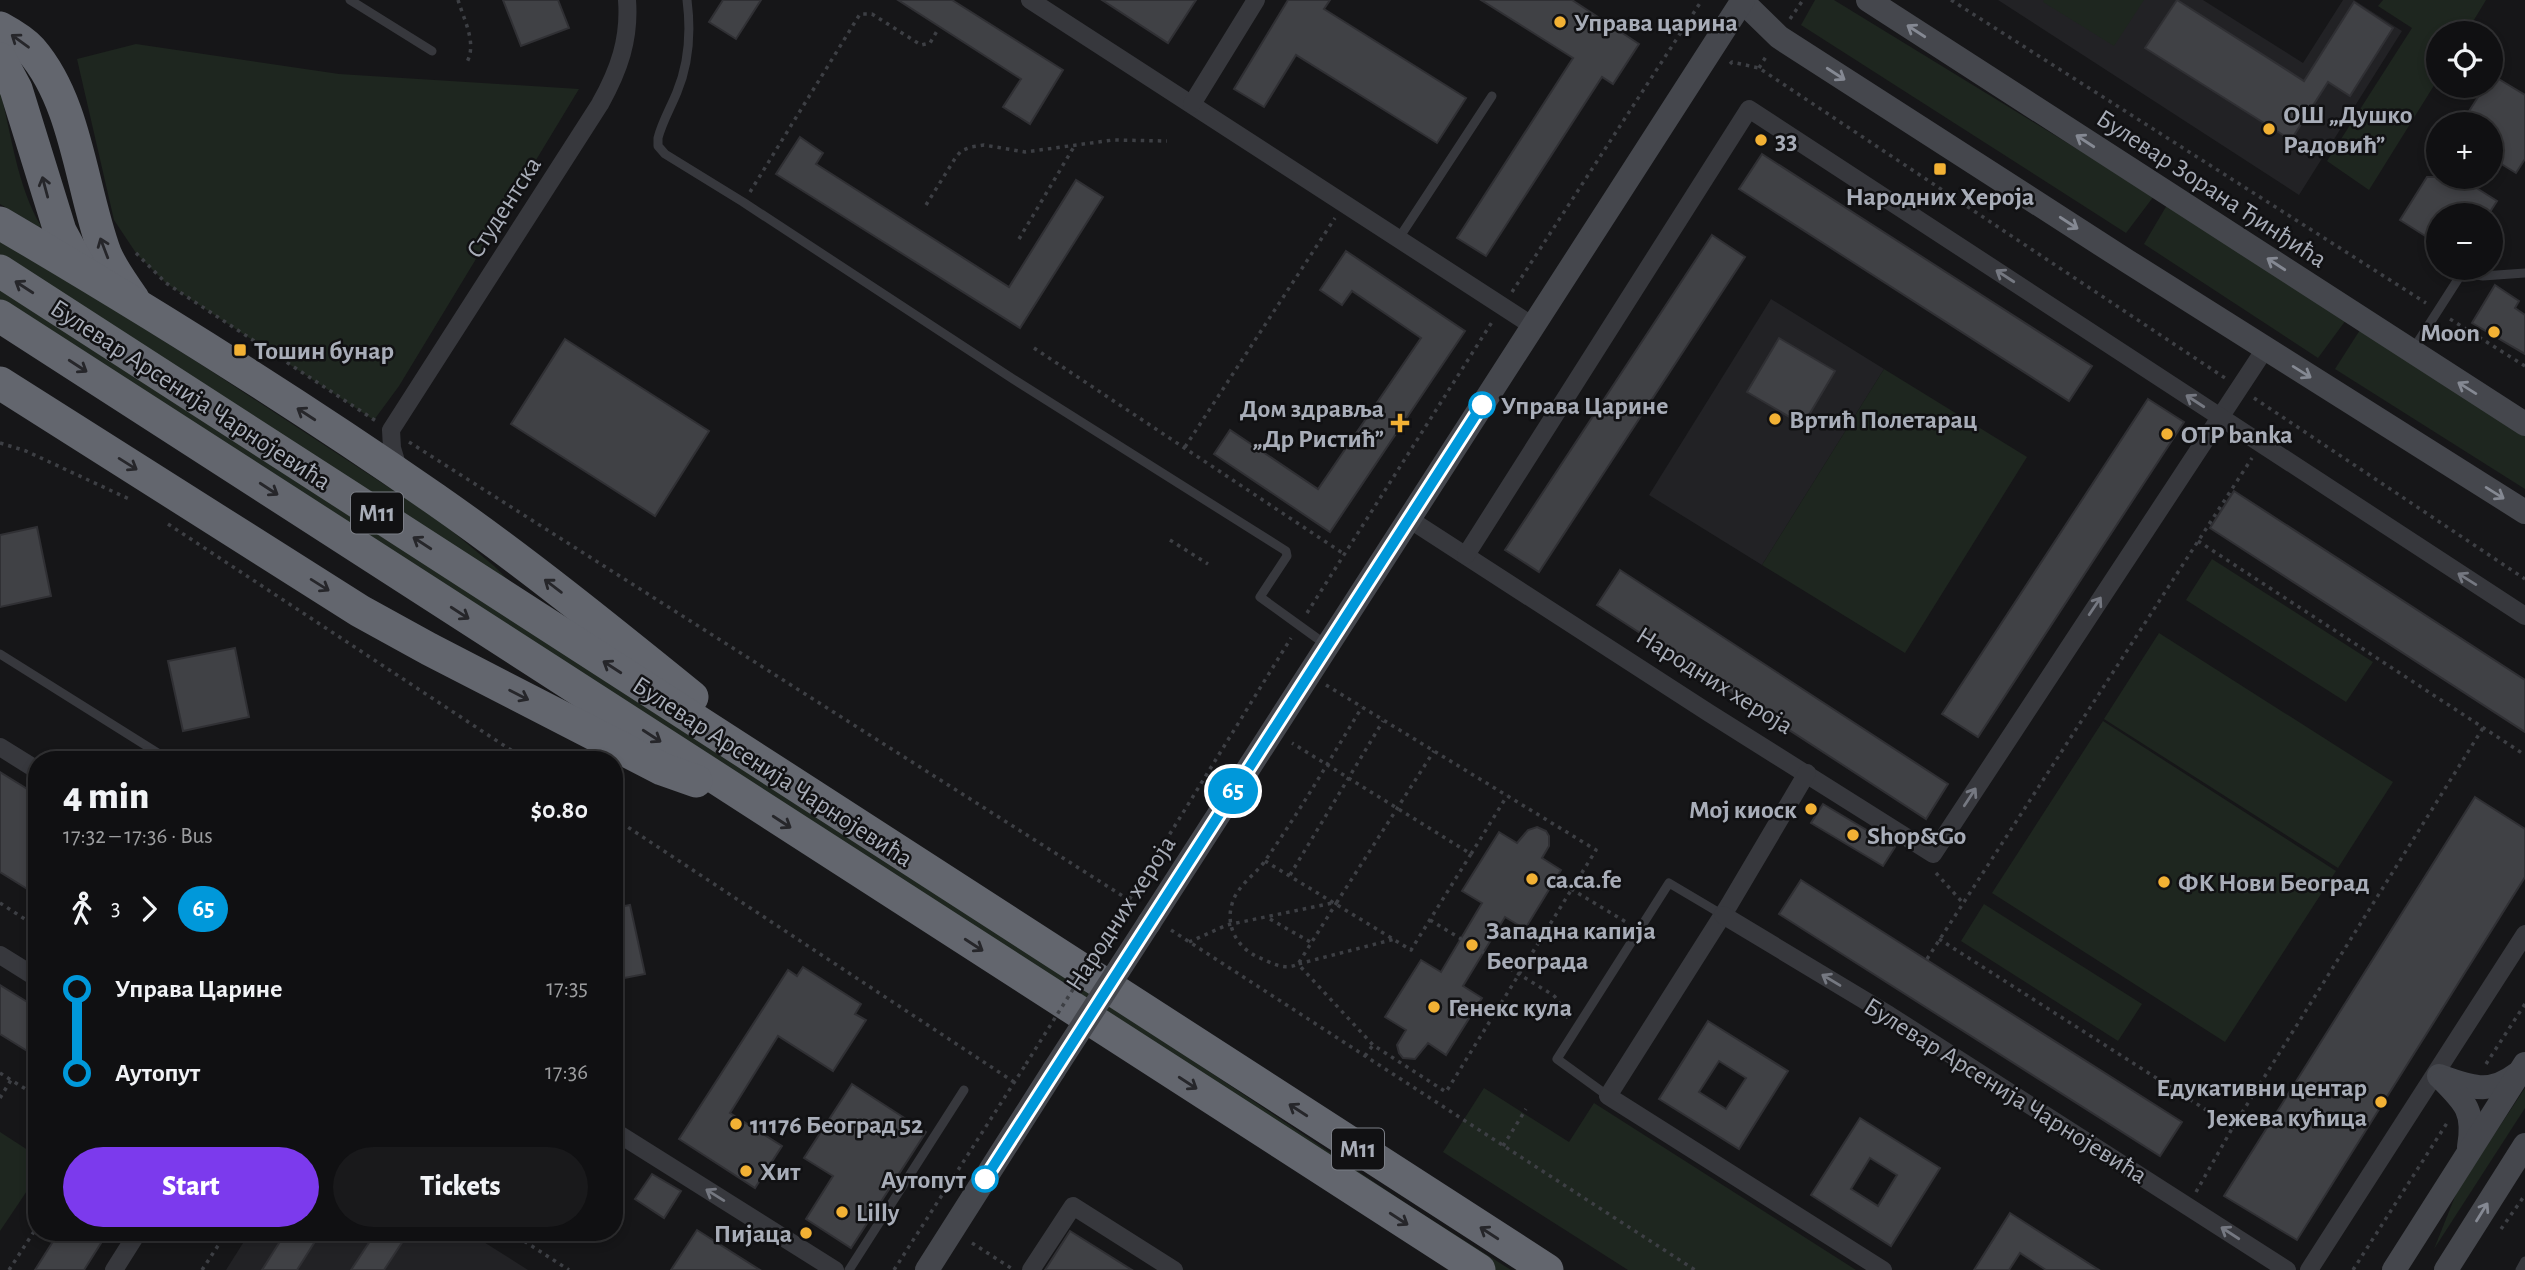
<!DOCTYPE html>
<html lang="en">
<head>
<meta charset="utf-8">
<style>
  :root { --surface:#101012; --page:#19191b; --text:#f1f3f6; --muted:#9c9d9f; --line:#303032; --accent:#7c3aed }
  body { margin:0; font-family:"Alegreya Sans",sans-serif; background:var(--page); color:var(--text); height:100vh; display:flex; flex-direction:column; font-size:26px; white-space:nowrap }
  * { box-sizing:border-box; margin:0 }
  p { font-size:23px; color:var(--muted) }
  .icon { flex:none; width:38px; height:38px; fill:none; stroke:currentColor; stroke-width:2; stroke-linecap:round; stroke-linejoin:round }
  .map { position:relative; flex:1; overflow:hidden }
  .side { position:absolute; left:28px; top:751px; width:595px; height:490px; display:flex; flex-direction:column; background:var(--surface); border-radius:28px; box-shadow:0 4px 10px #0003,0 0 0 2px var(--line) }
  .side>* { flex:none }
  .badge { padding:0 14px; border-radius:23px; font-size:24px; line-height:46px }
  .tools { position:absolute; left:2426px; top:21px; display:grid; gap:14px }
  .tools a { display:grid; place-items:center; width:77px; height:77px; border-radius:50%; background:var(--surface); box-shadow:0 4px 10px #0003,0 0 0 2px var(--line); font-size:35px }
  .map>.badge { position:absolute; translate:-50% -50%; box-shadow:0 0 0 4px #fff }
  .legs { display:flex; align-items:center; gap:10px; height:77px; padding:0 35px; font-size:23px }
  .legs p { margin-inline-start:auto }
  .head { display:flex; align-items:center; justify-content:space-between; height:119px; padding:0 35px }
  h1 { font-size:38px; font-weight:800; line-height:52px }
  .action { display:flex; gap:14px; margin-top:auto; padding:14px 35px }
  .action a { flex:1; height:80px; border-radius:42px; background:var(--accent); color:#fff; font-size:28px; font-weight:800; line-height:80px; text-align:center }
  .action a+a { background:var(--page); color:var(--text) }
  ul { padding:0 35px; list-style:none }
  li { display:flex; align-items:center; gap:24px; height:84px; font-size:26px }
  li i { display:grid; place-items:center; width:10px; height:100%; margin:0 9px; background:currentColor }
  li i::after { content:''; width:18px; height:18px; margin:-9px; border:5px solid; border-radius:50%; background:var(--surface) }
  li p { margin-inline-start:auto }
  li:first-child i { background:linear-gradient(#0000 50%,currentColor 0) }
  li:last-child i { background:linear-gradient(currentColor 50%,#0000 0) }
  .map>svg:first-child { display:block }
  .built { fill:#222225 }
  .green { fill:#1e261f }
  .building { fill:#404145; stroke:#303034; stroke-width:2; fill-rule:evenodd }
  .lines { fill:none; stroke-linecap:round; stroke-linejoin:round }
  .path { stroke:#3d3f44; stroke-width:3.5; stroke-dasharray:3.5 5; stroke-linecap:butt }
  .lane { stroke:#37383d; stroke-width:9 }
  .street { stroke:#37383d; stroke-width:18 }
  .secondary { stroke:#45474d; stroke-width:24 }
  .highway { stroke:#63666e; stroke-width:33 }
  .path-bridge { stroke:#3d3f44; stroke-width:3.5; stroke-dasharray:3.5 5; stroke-linecap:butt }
  .secondary-bridge { stroke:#45474d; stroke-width:24 }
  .oneway { stroke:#858993 }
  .oneway2 { stroke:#26262a }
  .oneway3 { stroke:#757881 }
  .line-1-casing { stroke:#fff; stroke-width:16 }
  .line-1 { stroke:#0098da; stroke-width:10 }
  .poi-dot { fill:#f2b134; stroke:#111113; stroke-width:2.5 }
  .stop-1-dot { fill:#fff; stroke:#0098da; stroke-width:3.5 }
  .labels { text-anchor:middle; stroke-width:5; stroke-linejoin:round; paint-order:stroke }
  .shield { fill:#111113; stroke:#7b7e86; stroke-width:2 }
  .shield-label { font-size:24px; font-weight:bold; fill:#a8adb8 }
  .poi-label { font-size:26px; font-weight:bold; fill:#a8adb8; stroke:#111113; text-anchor:start }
  .street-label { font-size:26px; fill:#a8adb8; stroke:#111113 }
  .stop-label { font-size:26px; font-weight:bold; fill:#a8adb8; stroke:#111113; text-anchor:start }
</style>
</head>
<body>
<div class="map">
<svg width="2525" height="1270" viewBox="0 0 2525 1270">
  <rect width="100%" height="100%" fill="#161618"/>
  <!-- built -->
  <g class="built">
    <polygon points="1998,0 2203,0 2303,63 2343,0 2354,0 2402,31 2299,195"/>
    <polygon points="1771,299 1884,369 1762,565 1649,495"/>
    <polygon points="250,1232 468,1232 528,1270 226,1270"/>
  </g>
  <!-- green -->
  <g class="green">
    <polygon points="1815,0 1834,0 2154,196 2126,233 1801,25"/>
    <polygon points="2044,0 2144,0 2114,46 2043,2"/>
    <polygon points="2383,0 2486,0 2466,33 2438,33 2438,79 2369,190 2327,161 2412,28 2378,6"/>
    <polygon points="136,44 339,74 579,89 399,386 374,420 166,283 136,253 114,220 77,59"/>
    <path d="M0,91C12,136 17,186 41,226L39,227L0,204Z"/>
    <polygon points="2167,205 2346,320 2318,358 2144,244"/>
    <polygon points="0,238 205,367 440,521 494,566 530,602 0,256"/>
    <polygon points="0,287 1168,1044 1407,1204 1511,1270 1484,1270 0,303"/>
    <polygon points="2360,330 2525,436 2525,489 2335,369"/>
    <polygon points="1884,369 2027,457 1905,653 1762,565"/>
    <polygon points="2212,559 2373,662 2346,702 2186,600"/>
    <polygon points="2159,633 2393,782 2338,868 2104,719"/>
    <polygon points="2103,721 2336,871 2225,1042 1992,893"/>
    <polygon points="1984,904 2142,1004 2118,1041 1961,941"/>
    <polygon points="1484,1088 1569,1142 1594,1103 1856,1270 1628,1270 1443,1152"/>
    <polygon points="2525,1088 2525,1108 2434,1249 2458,1189"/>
    <polygon points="0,1132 37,1156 37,1176 0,1231"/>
  </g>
  <!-- building -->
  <g class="building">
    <polygon points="503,0 558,0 569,28 521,46"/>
    <polygon points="723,0 761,0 736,39 709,22"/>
    <polygon points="898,0 952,0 1063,70 1030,124 1003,107 1021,79"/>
    <polygon points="1102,0 1196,0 1168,43"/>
    <polygon points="1288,0 1330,0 1324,9 1466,98 1437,143 1296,55 1264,107 1234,89"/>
    <polygon points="1481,0 1572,0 1639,44 1613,84 1602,77 1486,256 1457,238 1573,58"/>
    <polygon points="2177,0 2304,81 2354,2 2393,28 2350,96 2328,82 2291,140 2145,48"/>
    <polygon points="2492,75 2525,95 2525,159 2516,173 2490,157 2490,124 2461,124 2485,86 2490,86"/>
    <polygon points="800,137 823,153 816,164 1009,287 1076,180 1103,197 1020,328 776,174"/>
    <polygon points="1762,154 2092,366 2069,401 1739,189"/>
    <polygon points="2427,177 2459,177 2497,201 2488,215 2438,215 2438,244 2400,220"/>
    <polygon points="1712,235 1745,257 1539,572 1505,550"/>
    <polygon points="1346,251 1465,331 1330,532 1214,454 1230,430 1318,489 1421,338 1352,291 1342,305 1320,290"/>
    <polygon points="2495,285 2519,301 2515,308 2525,315 2525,354 2472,323"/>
    <polygon points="1779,338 1835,371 1803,425 1747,392"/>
    <polygon points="565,339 709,431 655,516 511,424"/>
    <polygon points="2148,399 2184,422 1978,737 1942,714"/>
    <polygon points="2234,491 2525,680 2525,732 2210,528"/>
    <polygon points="37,527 51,596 0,607 0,535"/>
    <polygon points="1620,570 1948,784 1926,819 1597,605"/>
    <polygon points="235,648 249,717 183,731 168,661"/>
    <polygon points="0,772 37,795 37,895 0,872"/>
    <polygon points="2475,797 2525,829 2525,877 2297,1240 2224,1196"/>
    <polygon points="1823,804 1895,847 1883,866 1811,823"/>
    <polygon points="1537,827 1546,831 1549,836 1549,846 1542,858 1561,870 1525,929 1505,917 1463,986 1482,998 1446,1055 1428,1043 1415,1059 1403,1058 1399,1053 1397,1045 1406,1030 1385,1017 1421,960 1441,972 1482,903 1462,891 1499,832 1517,843 1528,830"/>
    <polygon points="1801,880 2182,1122 2160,1156 1779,914"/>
    <polygon points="630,905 645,974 614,980 614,908"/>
    <polygon points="803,967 861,1004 855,1014 866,1020 833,1071 778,1036 730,1113 782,1146 755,1188 679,1139 788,970 797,976"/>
    <polygon points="0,985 37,1008 37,1057 0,1034"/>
    <path d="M1708,1021L1788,1071L1739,1149L1659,1099ZM1719,1061L1746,1078L1726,1109L1699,1092Z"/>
    <polygon points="852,1084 926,1132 851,1248 806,1219 833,1176 804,1158"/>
    <path d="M1860,1118L1940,1168L1891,1246L1811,1195ZM1870,1158L1897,1175L1878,1206L1851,1189Z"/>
    <polygon points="652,1174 681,1191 664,1218 635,1199"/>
    <polygon points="2010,1213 2099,1270 2046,1270 2020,1253 2009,1270 1974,1270"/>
    <polygon points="697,1230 760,1270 671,1270"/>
    <polygon points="1070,1231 1132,1270 1045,1270"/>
    <polygon points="59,1232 108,1232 84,1270 35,1270"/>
    <polygon points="286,1232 321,1232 297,1270 262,1270"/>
    <polygon points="376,1232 389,1232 403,1241 384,1270 351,1270"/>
  </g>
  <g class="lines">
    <!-- path -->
    <g class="path">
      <path d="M458,0C464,20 477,43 467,62"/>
      <polyline points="1951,0 2426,303"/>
      <polyline points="1790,19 1803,0"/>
      <polyline points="1730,64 1732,62 1759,68 2225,378"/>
      <polyline points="1759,68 1767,55"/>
      <polyline points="750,192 860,14 872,14 921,45 930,43 937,31"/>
      <polyline points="926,205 956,157 961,151 971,147 984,145 1025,152 1113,140 1167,141"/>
      <polyline points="1019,239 1075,145"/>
      <polyline points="136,253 166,283 376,421"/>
      <polyline points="1512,292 1702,0"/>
      <polyline points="2450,319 2525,366"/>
      <polyline points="1034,348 1344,554"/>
      <polyline points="2254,398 2525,579"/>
      <polyline points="409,442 1129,900"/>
      <polyline points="0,443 26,451 129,499"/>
      <polyline points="1185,447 1335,218"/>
      <polyline points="168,524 526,760"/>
      <polyline points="1170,540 1208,564"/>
      <polyline points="2198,541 2525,755"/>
      <polyline points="1307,613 1492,322"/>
      <polyline points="1326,685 1596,850 1446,1092 1373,1045 1298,964 1395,939"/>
      <polyline points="614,818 1014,1082"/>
      <polyline points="1471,854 1507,796"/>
      <polyline points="1265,861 1411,950 1471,854 1292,743"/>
      <polyline points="1936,873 1963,903"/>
      <polyline points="1290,875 1383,721"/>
      <polyline points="1571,889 1626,922"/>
      <path d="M1337,902L1298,964C1284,971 1272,963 1258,957C1238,948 1225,927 1232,904C1237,885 1257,874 1267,858C1301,809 1331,758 1362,707"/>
      <polyline points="0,903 37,927"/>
      <polyline points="1270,919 1312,943"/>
      <path d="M1430,920L1553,995C1561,1001 1560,1011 1568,1018"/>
      <polyline points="1116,921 1291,638"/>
      <polyline points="1171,930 1695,1270"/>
      <polyline points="1939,939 2233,1127 2483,728"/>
      <polyline points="1189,942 1227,925 1337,902 1434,751"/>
      <polyline points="1927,959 2252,458"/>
      <polyline points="1365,1056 1373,1045"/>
      <polyline points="2486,1064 2525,1004"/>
      <polyline points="0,1073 11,1080"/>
      <polyline points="0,1098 11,1080 37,1096"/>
      <polyline points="1503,1146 1526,1109"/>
      <polyline points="2196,1192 2233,1127"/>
      <polyline points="2501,1229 2525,1195"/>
      <polyline points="510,1232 569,1270"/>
      <polyline points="526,1242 533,1232"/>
      <polyline points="972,1243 1014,1270"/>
      <polyline points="9,1270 37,1227"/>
      <polyline points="202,1270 227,1232"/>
      <polyline points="894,1270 1026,1064"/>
      <polyline points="2353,1270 2447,1123"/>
    </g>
    <!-- lane -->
    <g class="lane">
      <polyline points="350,0 432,51"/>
      <path d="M687,0C691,31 689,63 677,92C671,107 662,122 658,138V146L665,154L743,202L1013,379L1286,551L1287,556L1260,597L1325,644"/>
      <polyline points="1399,238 1492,96"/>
      <polyline points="2412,351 2462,273 2483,276 2525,273"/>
      <polyline points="0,654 169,760"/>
      <polyline points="1608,1096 1557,1059 1669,883 1723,915"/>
      <polyline points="849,1270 964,1090"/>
      <polyline points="2520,1270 2525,1261"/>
    </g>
    <!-- street -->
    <g class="street">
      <polyline points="1030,0 1533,326"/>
      <polyline points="1192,104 1256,0"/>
      <path d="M399,471L392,448L391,430L600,104C619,70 630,39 627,0"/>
      <polyline points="1409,519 1709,713 1933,854 2265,349"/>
      <polyline points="1466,555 1749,109 2525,616"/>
      <polyline points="0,747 37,770"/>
      <polyline points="1807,773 1729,905 1608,1096 1883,1270"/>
      <polyline points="1723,915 1889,1015 2287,1270"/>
      <polyline points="0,955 37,978"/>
      <polyline points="614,1131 835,1270"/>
      <polyline points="114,1270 138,1232"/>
      <polyline points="1031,1270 1073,1206 1174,1270"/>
      <polyline points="2309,1270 2525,934"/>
    </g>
    <!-- secondary -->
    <g class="secondary">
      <polyline points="1741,0 1779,37 2127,261 2525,512"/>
      <polyline points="1868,0 2525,424"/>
      <polyline points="1149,923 1743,0"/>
      <path d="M2439,1076C2470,1086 2488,1096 2517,1074"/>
      <path d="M2442,1079C2466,1103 2475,1112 2469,1147"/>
      <polyline points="927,1270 1054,1070"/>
      <polyline points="2394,1270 2525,1064"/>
      <polyline points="2446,1270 2525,1145"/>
    </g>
    <!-- highway -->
    <g class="highway">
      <path d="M0,28C11,34 23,41 31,50C77,103 81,188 105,253C112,270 123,284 133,299"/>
      <polyline points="0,59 16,89 60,231 81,270"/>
      <path d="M0,223C148,310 294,401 435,499C524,561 608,629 692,697"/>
      <polyline points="0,271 1547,1270"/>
      <polyline points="0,316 1479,1270"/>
      <polyline points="0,383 360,611 429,649 662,769 696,781"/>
    </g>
    <!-- path-bridge -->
    <polyline class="path-bridge" points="1026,1064 1116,921"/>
    <!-- secondary-bridge -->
    <polyline class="secondary-bridge" points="1054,1070 1149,923"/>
  </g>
  <!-- one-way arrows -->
  <defs><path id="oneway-shaft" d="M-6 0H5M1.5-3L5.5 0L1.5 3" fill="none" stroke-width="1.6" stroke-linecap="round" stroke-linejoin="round" transform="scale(1.75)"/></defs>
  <g class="oneway">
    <use href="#oneway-shaft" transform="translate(1916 31) rotate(-147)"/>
    <use href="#oneway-shaft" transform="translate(1836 74) rotate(33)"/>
    <use href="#oneway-shaft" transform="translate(2085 141) rotate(-147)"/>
    <use href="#oneway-shaft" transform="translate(2069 223) rotate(33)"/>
    <use href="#oneway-shaft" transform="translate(2276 264) rotate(-147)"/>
    <use href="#oneway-shaft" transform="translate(2302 372) rotate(32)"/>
    <use href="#oneway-shaft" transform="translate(2467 388) rotate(-148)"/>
    <use href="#oneway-shaft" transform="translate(2495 493) rotate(32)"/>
    <use href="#oneway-shaft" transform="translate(2482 1212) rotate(-58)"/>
  </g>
  <g class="oneway2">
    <use href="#oneway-shaft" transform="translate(20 41) rotate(-144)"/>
    <use href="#oneway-shaft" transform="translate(45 187) rotate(-105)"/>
    <use href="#oneway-shaft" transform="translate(104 248) rotate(-111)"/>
    <use href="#oneway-shaft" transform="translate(24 287) rotate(-147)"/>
    <use href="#oneway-shaft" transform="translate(78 366) rotate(33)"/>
    <use href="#oneway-shaft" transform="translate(306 414) rotate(-147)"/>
    <use href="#oneway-shaft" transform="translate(128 464) rotate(32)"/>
    <use href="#oneway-shaft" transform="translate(269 489) rotate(33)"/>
    <use href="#oneway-shaft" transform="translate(422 543) rotate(-147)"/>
    <use href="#oneway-shaft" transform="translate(320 585) rotate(32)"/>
    <use href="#oneway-shaft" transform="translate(553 586) rotate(-143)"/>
    <use href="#oneway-shaft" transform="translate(460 613) rotate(33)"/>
    <use href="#oneway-shaft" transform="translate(612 667) rotate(-147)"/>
    <use href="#oneway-shaft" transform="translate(519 695) rotate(27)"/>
    <use href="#oneway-shaft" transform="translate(652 736) rotate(33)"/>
    <use href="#oneway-shaft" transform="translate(782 822) rotate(33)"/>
    <use href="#oneway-shaft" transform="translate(974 945) rotate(33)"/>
    <use href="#oneway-shaft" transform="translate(1188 1083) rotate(33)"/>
    <use href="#oneway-shaft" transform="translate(1298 1110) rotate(-147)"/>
    <use href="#oneway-shaft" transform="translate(1399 1219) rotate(33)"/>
    <use href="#oneway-shaft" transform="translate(1489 1233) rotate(-147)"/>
  </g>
  <g class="oneway3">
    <use href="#oneway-shaft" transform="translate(2005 276) rotate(-147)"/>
    <use href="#oneway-shaft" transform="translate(2195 401) rotate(-147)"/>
    <use href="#oneway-shaft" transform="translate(2467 579) rotate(-148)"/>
    <use href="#oneway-shaft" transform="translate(2095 606) rotate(-56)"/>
    <use href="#oneway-shaft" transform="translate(1970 797) rotate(-57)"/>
    <use href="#oneway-shaft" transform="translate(1831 980) rotate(-149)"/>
    <use href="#oneway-shaft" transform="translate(715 1195) rotate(-148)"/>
    <use href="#oneway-shaft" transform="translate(2230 1233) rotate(-147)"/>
  </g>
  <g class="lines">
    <defs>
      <polyline id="line-1" points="985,1179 1482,405"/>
    </defs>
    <!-- line-1 casing -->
    <use href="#line-1" class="line-1-casing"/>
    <!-- line-1 -->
    <use href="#line-1" class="line-1"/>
  </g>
  <!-- markers -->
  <g class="poi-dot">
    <circle cx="1560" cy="22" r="7"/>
    <circle cx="2269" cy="129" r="7"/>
    <circle cx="1761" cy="140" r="7"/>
    <rect x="1933" y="162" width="14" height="14" rx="3.5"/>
    <circle cx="2494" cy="332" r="7"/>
    <rect x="233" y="343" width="14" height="14" rx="3.5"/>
    <circle cx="1775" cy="419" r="7"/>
    <path d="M1396.5 412.5h7v7h7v7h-7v7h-7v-7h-7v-7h7z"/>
    <circle cx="2167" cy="434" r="7"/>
    <circle cx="1811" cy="809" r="7"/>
    <circle cx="1853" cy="835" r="7"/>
    <circle cx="1532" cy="879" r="7"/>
    <circle cx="2164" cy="882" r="7"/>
    <circle cx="1472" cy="945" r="7"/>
    <circle cx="1434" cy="1007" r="7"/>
    <circle cx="2381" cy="1102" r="7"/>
    <circle cx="736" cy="1124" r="7"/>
    <circle cx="746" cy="1171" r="7"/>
    <circle cx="842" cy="1212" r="7"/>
    <circle cx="806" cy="1233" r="7"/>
  </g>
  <g class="stop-1-dot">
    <circle cx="1482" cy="405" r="12"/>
    <circle cx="985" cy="1179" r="12"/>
  </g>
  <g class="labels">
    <!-- shield labels -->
    <g class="shield">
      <rect x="351" y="492.5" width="52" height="41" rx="5"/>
      <rect x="1332" y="1128.5" width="52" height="41" rx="5"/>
    </g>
    <g class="shield-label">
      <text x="377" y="521">M11</text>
      <text x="1358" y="1157">M11</text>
    </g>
    <!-- poi labels -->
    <g class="poi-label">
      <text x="1574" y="31">Управа царина</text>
      <text x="2283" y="123">ОШ „Душко<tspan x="2283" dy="30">Радовић”</tspan></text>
      <text x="1775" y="149">33</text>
      <text x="1940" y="205" text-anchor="middle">Народних Хероја</text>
      <text x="2480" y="341" text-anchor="end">Moon</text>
      <text x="254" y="359">Тошин бунар</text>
      <text x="1384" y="417" text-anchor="end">Дом здравља<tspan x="1384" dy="30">„Др Ристић”</tspan></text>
      <text x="1789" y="428">Вртић Полетарац</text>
      <text x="2181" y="443">OTP banka</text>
      <text x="1797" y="818" text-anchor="end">Мој киоск</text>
      <text x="1867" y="844">Shop&amp;Go</text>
      <text x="1546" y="888">ca.ca.fe</text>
      <text x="2178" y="891">ФК Нови Београд</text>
      <text x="1486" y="939">Западна капија<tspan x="1486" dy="30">Београда</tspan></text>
      <text x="1448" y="1016">Генекс кула</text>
      <text x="2367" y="1096" text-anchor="end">Едукативни центар<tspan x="2367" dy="30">Јежева кућица</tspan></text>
      <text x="750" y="1133">11176 Београд 52</text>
      <text x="760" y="1180">Хит</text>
      <text x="856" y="1221">Lilly</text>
      <text x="792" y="1242" text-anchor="end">Пијаца</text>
    </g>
    <!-- street labels -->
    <g class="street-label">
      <text transform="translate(2212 188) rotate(33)" y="9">Булевар Зорана Ђинђића</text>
      <text transform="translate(503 207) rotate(-57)" y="9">Студентска</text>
      <text transform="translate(191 394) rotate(33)" y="9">Булевар Арсенија Чарнојевића</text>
      <text transform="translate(1715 680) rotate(32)" y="9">Народних хероја</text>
      <text transform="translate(773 771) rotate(33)" y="9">Булевар Арсенија Чарнојевића</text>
      <text transform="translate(1120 913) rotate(-57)" y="9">Народних хероја</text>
      <text transform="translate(2006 1090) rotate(32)" y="9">Булевар Арсенија Чарнојевића</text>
    </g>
    <!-- stop labels -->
    <g class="stop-label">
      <text x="1501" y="414">Управа Царине</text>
      <text x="966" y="1188" text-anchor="end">Аутопут</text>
    </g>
  </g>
</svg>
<div class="tools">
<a><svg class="icon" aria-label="locate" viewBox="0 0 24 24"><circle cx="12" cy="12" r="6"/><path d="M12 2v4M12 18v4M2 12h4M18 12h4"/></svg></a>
<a>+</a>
<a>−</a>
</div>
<b class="badge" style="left:1233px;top:791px;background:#0098da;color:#fff">65</b>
<section class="side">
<div class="head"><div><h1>4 min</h1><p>17:32 – 17:36 · Bus</p></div><b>$0.80</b></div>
<div class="legs"><svg class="icon" aria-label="walk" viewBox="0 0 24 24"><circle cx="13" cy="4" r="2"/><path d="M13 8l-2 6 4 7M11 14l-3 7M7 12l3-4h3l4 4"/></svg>3<svg class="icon" aria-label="forward" viewBox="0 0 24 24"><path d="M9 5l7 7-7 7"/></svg><b class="badge" style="background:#0098da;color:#fff">65</b></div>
<ul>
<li><i style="color:#0098da"></i><b>Управа Царине</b><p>17:35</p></li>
<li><i style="color:#0098da"></i><b>Аутопут</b><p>17:36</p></li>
</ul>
<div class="action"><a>Start</a><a>Tickets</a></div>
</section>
</div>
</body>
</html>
